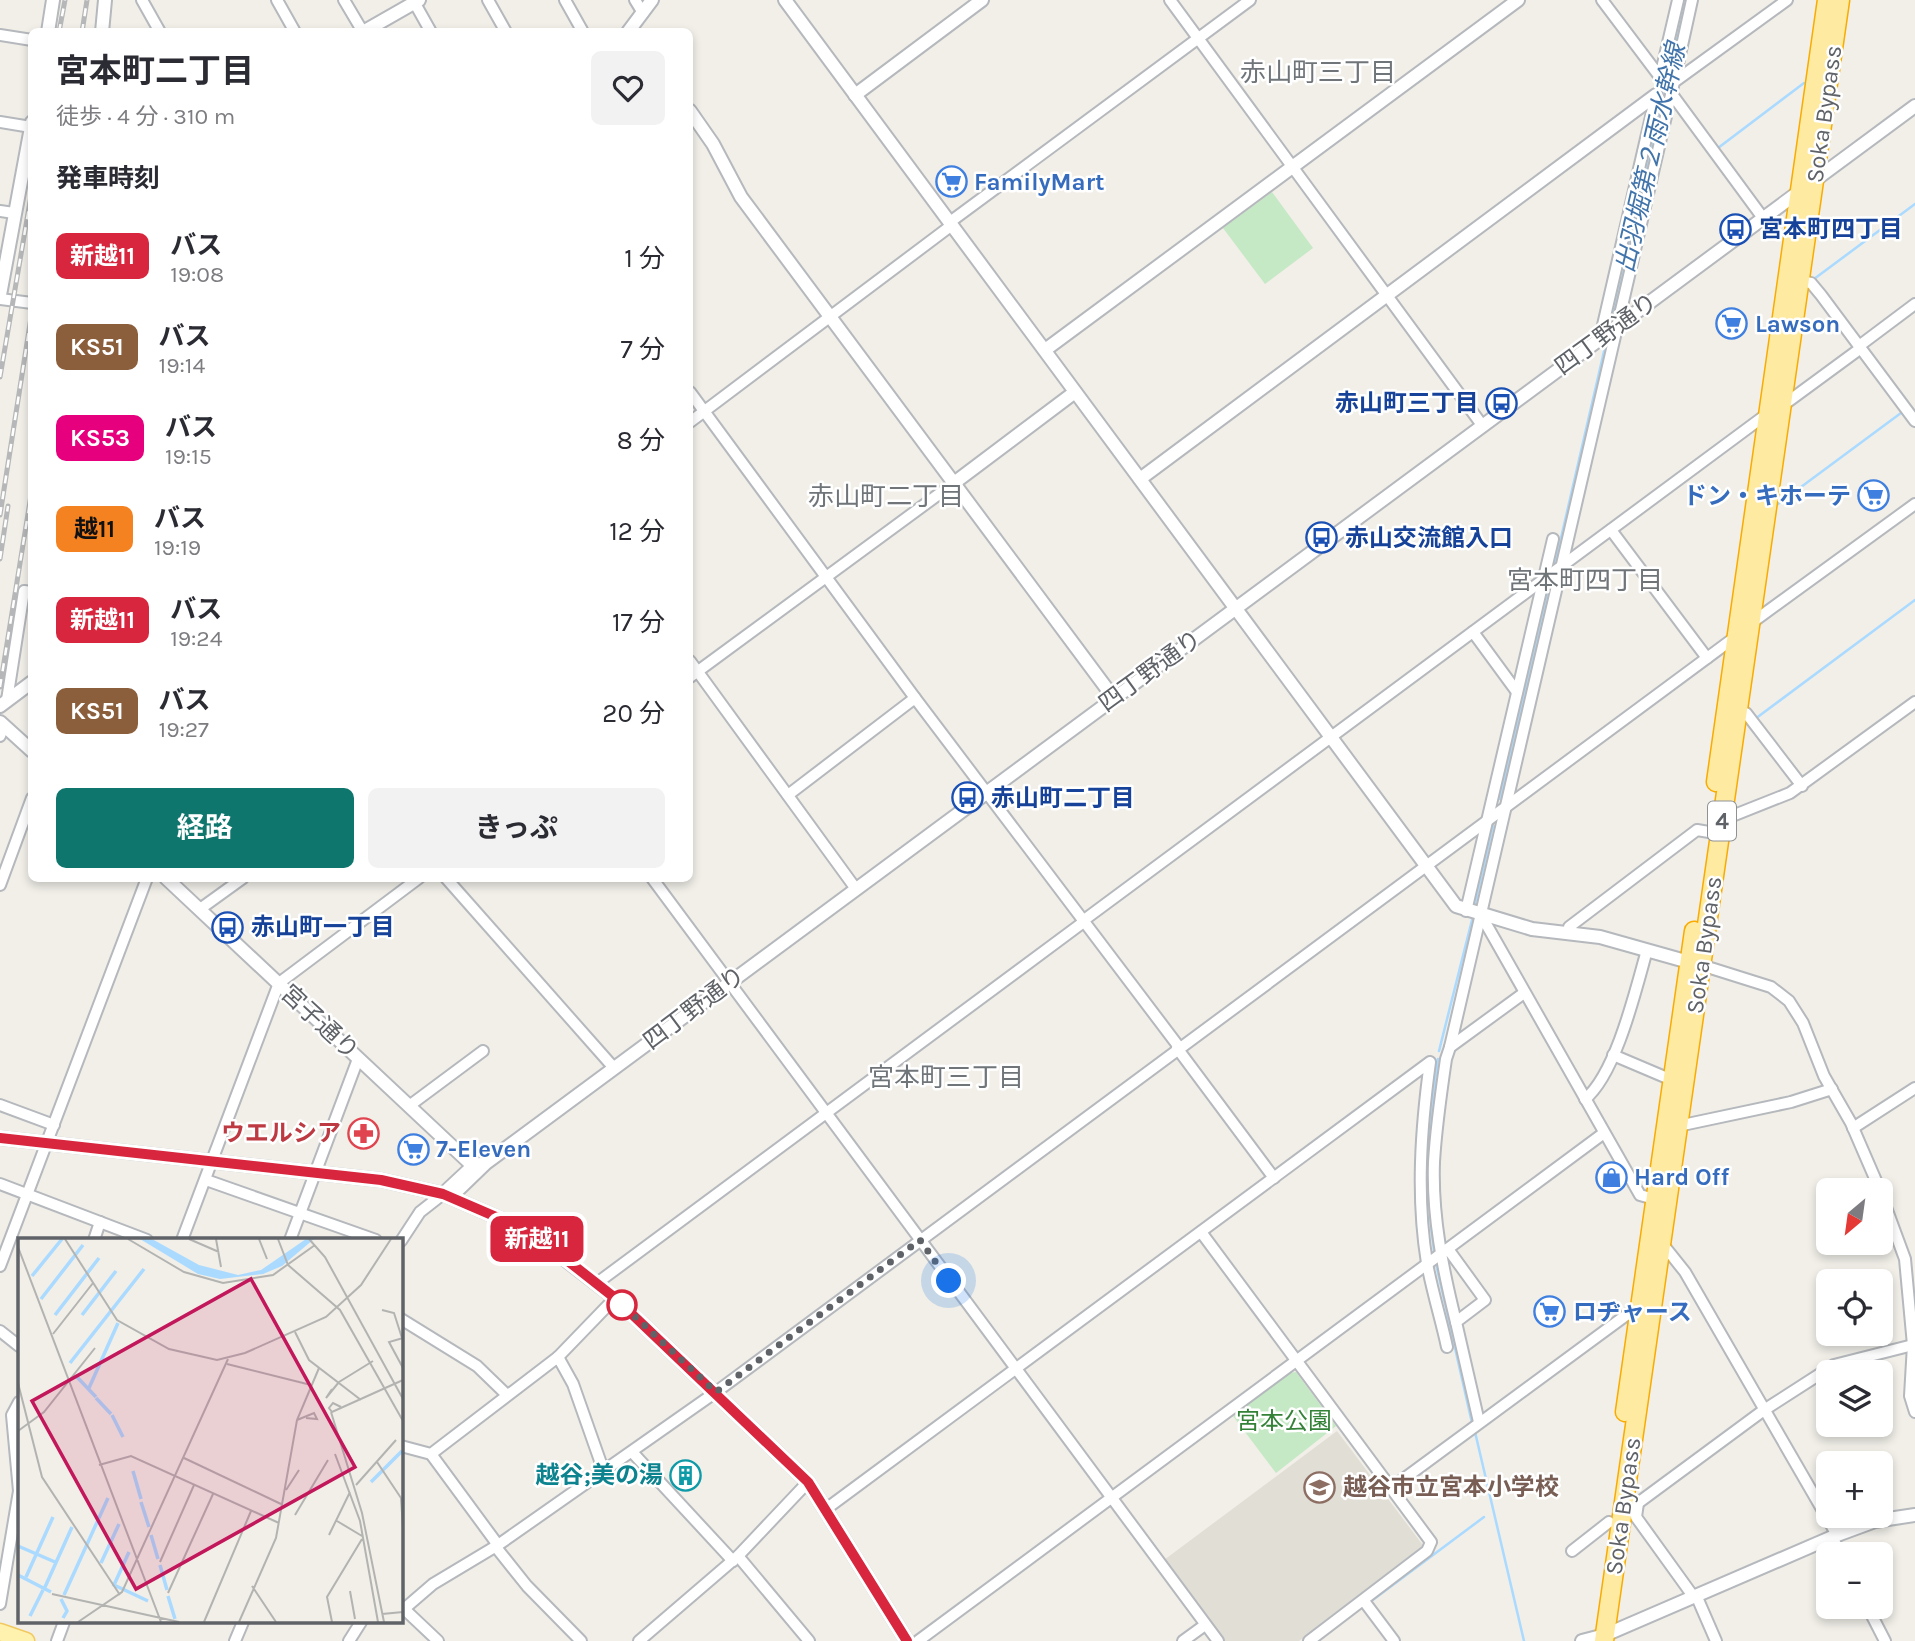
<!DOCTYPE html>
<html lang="ja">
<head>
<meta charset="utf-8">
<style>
  :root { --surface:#fff; --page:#f2f2f3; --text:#2b2b33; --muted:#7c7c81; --accent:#0f766e }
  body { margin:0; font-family:Karla,"Noto Sans JP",sans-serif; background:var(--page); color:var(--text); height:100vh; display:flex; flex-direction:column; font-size:26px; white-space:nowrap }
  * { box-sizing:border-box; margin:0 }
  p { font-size:23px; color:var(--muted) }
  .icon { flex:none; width:38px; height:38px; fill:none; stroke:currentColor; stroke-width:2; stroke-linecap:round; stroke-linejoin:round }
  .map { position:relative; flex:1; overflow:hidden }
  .details { position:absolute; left:28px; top:28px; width:665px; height:854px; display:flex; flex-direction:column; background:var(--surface); border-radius:10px; box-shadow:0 4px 10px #0003 }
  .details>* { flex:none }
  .badge { padding:0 14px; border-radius:10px; font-size:24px; line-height:46px }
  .needle { width:46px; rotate:209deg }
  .controls { position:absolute; left:1816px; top:1178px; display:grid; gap:14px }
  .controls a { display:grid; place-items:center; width:77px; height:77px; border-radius:10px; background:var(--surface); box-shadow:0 4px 10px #0003; font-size:35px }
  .you { position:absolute; width:35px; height:35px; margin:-18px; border:5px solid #fff; border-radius:50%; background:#1a73e8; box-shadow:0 0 0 10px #1a73e833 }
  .map>.badge { position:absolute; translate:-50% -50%; box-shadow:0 0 0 4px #fff }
  h2 { padding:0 28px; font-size:26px; line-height:63px }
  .round { display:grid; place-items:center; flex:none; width:74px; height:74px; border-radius:10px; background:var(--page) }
  .summary { display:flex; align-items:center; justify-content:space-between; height:119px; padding:0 28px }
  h1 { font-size:33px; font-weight:700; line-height:52px }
  .action { display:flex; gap:14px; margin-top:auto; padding:14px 28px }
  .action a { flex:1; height:80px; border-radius:10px; background:var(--accent); color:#fff; font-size:28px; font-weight:700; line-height:80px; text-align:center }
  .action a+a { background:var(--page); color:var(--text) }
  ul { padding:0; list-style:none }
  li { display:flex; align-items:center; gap:21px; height:91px; padding:0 28px }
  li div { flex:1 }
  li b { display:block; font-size:26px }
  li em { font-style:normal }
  li .badge { min-width:77px; font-weight:700; text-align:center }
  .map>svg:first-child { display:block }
  .education { fill:#e1ded6 }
  .green { fill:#c5e8c5 }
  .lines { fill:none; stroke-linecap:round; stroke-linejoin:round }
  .stream { stroke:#aadaff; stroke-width:2.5 }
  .minor-casing { stroke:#b5b8bc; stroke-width:14 }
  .tertiary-casing { stroke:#b5b8bc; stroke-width:16 }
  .primary-casing { stroke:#f2c960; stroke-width:19 }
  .trunk-casing { stroke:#f9ab00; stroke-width:21 }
  .minor { stroke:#fff; stroke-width:10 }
  .tertiary { stroke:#fff; stroke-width:12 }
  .primary { stroke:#fff2af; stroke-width:16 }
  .trunk { stroke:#feeaa1; stroke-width:18 }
  .rail-casing { stroke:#b6b7b8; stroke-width:5 }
  .rail { stroke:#fff; stroke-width:2.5; stroke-dasharray:8; stroke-linecap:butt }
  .line-casing { stroke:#fff; stroke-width:16 }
  .line { stroke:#d7263d; stroke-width:10 }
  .walk { stroke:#5f6368; stroke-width:7; stroke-dasharray:0 12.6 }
  .stop-dot { fill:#fff; stroke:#d7263d; stroke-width:3.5 }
  .labels { text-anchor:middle; stroke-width:5; stroke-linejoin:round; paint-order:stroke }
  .shield { fill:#fff; stroke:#8f9295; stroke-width:2 }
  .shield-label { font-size:23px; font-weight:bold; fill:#5f6368 }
  .street-label { font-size:24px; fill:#5f6368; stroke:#fff }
  .shop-label { font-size:24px; font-weight:bold; fill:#366cbe; stroke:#fff; text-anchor:start }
  .transit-label { font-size:24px; font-weight:bold; fill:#164399; stroke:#fff; text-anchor:start }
  .health-label { font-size:24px; font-weight:bold; fill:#be3a42; stroke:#fff; text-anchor:end }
  .park-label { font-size:24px; fill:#348238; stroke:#fff }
  .culture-label { font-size:24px; font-weight:bold; fill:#0d838f; stroke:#fff; text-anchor:end }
  .education-label { font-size:24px; font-weight:bold; fill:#785e54; stroke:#fff; text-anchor:start }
  .neighbourhood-label { font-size:26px; fill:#70757a; stroke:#fff }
  .water-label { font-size:26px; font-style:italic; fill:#4174aa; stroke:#fff }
  .inset-river { fill:none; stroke:#aadaff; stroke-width:3.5 }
  .inset-road { fill:none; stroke:#b3b3b1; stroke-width:2 }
  .view { fill:#c2185b; fill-opacity:0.15; stroke:#c2185b; stroke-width:3.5 }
  .inset-edge { fill:none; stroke:#5f6368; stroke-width:3.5 }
</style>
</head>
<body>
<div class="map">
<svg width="1915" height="1641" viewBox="0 0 1915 1641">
  <rect width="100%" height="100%" fill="#f1efe8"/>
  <!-- education -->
  <polygon class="education" points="1337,1431 1422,1544 1421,1550 1299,1641 1224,1641 1164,1560"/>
  <!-- green -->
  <g class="green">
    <polygon points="1272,192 1313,248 1265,284 1223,228"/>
    <polygon points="1296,1372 1336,1426 1276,1473 1233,1416 1289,1373"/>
  </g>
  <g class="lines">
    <!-- stream -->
    <g class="stream">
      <polyline points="1718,148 1804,83"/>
      <polyline points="1814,279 1915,204"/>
      <polyline points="1613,317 1686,0"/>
      <polyline points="1778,504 1905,410"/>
      <polyline points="1555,564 1605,347"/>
      <polyline points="1755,719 1915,600"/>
      <polyline points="1500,799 1551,582"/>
      <polyline points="1475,904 1493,826"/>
      <polyline points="1439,1051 1472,920"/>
      <path d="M1434,1251C1424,1186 1429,1123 1438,1059"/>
      <polyline points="1436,1264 1472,1423"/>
      <polyline points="1475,1432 1524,1641"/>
      <polyline points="1370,1602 1484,1517"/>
    </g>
    <defs>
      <g id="minor">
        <polyline points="142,0 160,32"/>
        <polyline points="277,0 295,32"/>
        <polyline points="344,0 363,32"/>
        <polyline points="413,0 431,32"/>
        <polyline points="488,0 506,32"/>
        <polyline points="565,0 583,32"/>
        <polyline points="635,0 643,13"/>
        <polyline points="1170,0 1482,425"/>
        <polyline points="1602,0 1660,77 1678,0"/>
        <polyline points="0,35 32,40"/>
        <polyline points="1674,82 1692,0"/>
        <polyline points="1671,93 1763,218"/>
        <polyline points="0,122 31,127"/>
        <polyline points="0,211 14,213"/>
        <polyline points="950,222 1250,0"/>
        <polyline points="1801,281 1811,283 1821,295 1915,421"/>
        <polyline points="0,299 32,303"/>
        <polyline points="1600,338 1656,95"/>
        <polyline points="1859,346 1915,304"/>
        <polyline points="690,392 915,698 1179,1047"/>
        <polyline points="1782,406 1861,348"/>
        <polyline points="690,422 952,225"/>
        <polyline points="1611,530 1707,658"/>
        <polyline points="1750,624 1915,504"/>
        <polyline points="1473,632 1517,692"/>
        <polyline points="690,661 856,889"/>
        <polyline points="690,677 954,483"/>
        <polyline points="7,700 24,591 32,592"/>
        <polyline points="1738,711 1746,713 1802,786"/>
        <polyline points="0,736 4,726"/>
        <polyline points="788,795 915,698"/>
        <polyline points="1722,820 1790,793 1915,702"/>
        <polyline points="446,878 614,1068"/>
        <polyline points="652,878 1218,1641"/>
        <polyline points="0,885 32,798"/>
        <polyline points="200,909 243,878"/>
        <polyline points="1466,911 1553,539"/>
        <polyline points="1481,915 1640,1195 1654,1199"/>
        <polyline points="1084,920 1767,414"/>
        <polyline points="1568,933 1569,927 1697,830 1709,832"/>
        <polyline points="1701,965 1771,987 1789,1001 1803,1023 1824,1076 1851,1123 1880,1190"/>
        <polyline points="1450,1047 1674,82 1787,0"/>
        <polyline points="1177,1048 1274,1178"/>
        <polyline points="1613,1055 1672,1080"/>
        <path d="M1585,1099C1616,1074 1636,989 1647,950"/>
        <polyline points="0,1105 54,1125"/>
        <polyline points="409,1106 483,1051"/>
        <polyline points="1678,1126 1791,1102 1832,1089"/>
        <polyline points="1853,1128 1915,1088"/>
        <polyline points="206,1180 376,1240"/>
        <polyline points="0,1184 147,1240"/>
        <polyline points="1881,1194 1905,1259 1913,1345 1910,1396 1915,1412"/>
        <polyline points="1201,1232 1431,1542 1427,1551 1309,1641"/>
        <polyline points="94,1240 100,1222"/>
        <polyline points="182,1240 279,983 419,878"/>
        <polyline points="290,1240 358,1059"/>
        <polyline points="401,1241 420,1212 443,1194"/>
        <polyline points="1661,1242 1685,1272 1837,1535"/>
        <polyline points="1448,1249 1485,1300 1456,1322 1479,1422"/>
        <polyline points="0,1266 147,878"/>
        <polyline points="597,1283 1085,921"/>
        <polyline points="401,1319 477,1366 507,1395"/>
        <path d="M1456,1322C1443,1270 1432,1216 1434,1162C1436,1127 1441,1093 1446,1059L1450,1047L1524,993"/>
        <polyline points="0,1331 19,1346"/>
        <polyline points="558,1357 615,1298"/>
        <polyline points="19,1402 12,1415 19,1491"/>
        <polyline points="401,1446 431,1454 558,1357 573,1384 604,1472"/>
        <polyline points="632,1452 733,1561"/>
        <polyline points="431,1454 498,1545"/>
        <polyline points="1390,1489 1640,1305"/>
        <polyline points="1634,1502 1638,1503 1636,1517 1693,1596"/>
        <polyline points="1638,1503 1764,1410 1834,1365 1913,1345"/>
        <path d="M826,1509L1430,1062C1421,1128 1416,1196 1427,1263C1432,1291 1441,1319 1447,1347"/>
        <polyline points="1832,1537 1841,1554"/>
        <polyline points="495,1546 527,1586 581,1641"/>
        <polyline points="1572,1551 1609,1522"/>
        <polyline points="738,1556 809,1641"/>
        <polyline points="1696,1595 1716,1641"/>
        <polyline points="1364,1601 1394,1641"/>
        <polyline points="0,1604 19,1491"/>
        <polyline points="401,1606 438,1641"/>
        <polyline points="1867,1606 1885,1641"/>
        <polyline points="404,1609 433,1584 498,1545 716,1392 1738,635"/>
        <polyline points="57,1641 64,1622"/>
        <polyline points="235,1641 243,1622"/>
        <polyline points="349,1641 361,1622"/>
        <polyline points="639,1641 738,1556 808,1482"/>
        <polyline points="918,1641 1604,1133"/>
        <polyline points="1183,1641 1205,1625"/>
      </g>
      <g id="tertiary">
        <polyline points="785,0 1456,906 1532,929 1600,937 1696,964"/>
        <polyline points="48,32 53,0"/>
        <polyline points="102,32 105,0"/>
        <polyline points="363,32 419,0"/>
        <polyline points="628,32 652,0"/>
        <polyline points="855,95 982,0"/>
        <polyline points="690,111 713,144 741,197 1113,697"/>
        <polyline points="0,295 32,122"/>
        <polyline points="1045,350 1518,0"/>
        <polyline points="1140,479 1656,95"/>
        <polyline points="954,483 1075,392"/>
        <polyline points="0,706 32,682"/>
        <polyline points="0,722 32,751"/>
        <polyline points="166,878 473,1166"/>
        <polyline points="0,1138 381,1180 443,1194 501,1219 545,1244 615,1298 808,1482 907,1641"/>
        <polyline points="443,1194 457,1191 486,1163 1915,106"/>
        <polyline points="443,1194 473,1166 480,1164"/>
        <polyline points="1582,1641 1605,1635 1837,1535 1875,1521 1915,1515"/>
      </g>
      <polyline id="primary" points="0,1632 26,1641"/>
      <g id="trunk">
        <polyline points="1716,782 1827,0"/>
        <polyline points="1625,1412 1694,931"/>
        <polyline points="1604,1641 1840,0"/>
      </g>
    </defs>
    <!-- minor casing -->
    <use href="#minor" class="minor-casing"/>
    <!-- tertiary casing -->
    <use href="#tertiary" class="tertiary-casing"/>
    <!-- primary casing -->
    <use href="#primary" class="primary-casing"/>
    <!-- trunk casing -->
    <use href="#trunk" class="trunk-casing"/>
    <!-- minor -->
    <use href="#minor" class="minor"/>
    <!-- tertiary -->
    <use href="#tertiary" class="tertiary"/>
    <!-- primary -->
    <use href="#primary" class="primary"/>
    <!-- trunk -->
    <use href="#trunk" class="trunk"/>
    <defs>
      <g id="rail">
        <polyline points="59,32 65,0"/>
        <polyline points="82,32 87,0"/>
        <polyline points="0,377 32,190"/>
        <polyline points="0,515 32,311"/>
        <polyline points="0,559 8,506"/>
        <polyline points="0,687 32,489"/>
      </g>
    </defs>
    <!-- rail casing -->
    <use href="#rail" class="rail-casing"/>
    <!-- rail -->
    <use href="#rail" class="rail"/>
  </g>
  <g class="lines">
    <defs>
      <polyline id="line" points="0,1138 381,1180 443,1194 501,1219 568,1261 615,1298 808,1482 907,1641"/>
    </defs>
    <!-- line casing -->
    <use href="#line" class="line-casing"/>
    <!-- line -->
    <use href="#line" class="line"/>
    <!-- walk -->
    <polyline class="walk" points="622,1305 615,1298 716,1392 920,1240 949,1281"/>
  </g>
  <!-- icons -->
  <defs>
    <symbol id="supermarket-ring" viewBox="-11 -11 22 22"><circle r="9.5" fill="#fff" stroke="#3f7fe0" stroke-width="1.5"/><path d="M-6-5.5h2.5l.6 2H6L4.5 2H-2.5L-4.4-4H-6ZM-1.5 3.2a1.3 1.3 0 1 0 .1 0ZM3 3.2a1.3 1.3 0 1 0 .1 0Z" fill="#3f7fe0"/></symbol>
    <symbol id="bus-ring" viewBox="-11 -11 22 22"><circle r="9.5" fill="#fff" stroke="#1a4fb4" stroke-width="1.5"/><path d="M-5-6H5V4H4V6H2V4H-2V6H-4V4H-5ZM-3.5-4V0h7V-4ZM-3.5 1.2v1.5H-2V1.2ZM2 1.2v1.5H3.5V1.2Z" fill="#1a4fb4"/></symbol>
    <symbol id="pharmacy-ring" viewBox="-11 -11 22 22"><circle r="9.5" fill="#fff" stroke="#e0444e" stroke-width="1.5"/><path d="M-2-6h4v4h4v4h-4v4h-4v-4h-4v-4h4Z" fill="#e0444e"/></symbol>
    <symbol id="shop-ring" viewBox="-11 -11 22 22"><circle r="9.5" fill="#fff" stroke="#3f7fe0" stroke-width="1.5"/><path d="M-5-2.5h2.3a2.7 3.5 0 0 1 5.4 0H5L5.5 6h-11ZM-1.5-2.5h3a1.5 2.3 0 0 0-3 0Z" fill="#3f7fe0"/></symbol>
    <symbol id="building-ring" viewBox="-11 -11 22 22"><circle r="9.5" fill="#fff" stroke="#0f9aa8" stroke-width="1.5"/><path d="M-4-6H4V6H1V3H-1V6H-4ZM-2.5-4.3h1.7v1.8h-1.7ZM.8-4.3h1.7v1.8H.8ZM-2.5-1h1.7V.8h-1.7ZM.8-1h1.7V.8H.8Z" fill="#0f9aa8"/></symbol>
    <symbol id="school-ring" viewBox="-11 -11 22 22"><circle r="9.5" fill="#fff" stroke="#8d6e63" stroke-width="1.5"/><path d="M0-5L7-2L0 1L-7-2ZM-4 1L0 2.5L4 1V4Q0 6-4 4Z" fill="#8d6e63"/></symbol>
  </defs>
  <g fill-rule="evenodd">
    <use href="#supermarket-ring" x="934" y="164" width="35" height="35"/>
    <use href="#bus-ring" x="1718" y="212" width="35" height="35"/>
    <use href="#supermarket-ring" x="1714" y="306" width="35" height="35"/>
    <use href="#bus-ring" x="1484" y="386" width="35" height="35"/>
    <use href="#supermarket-ring" x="1856" y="478" width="35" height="35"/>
    <use href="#bus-ring" x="1304" y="520" width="35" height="35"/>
    <use href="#bus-ring" x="950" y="780" width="35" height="35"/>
    <use href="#bus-ring" x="210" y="910" width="35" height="35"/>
    <use href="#pharmacy-ring" x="346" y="1116" width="35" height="35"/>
    <use href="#supermarket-ring" x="396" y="1132" width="35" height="35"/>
    <use href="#shop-ring" x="1594" y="1160" width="35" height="35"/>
    <use href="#supermarket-ring" x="1532" y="1294" width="35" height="35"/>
    <use href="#building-ring" x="668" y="1458" width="35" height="35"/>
    <use href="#school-ring" x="1302" y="1470" width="35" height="35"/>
  </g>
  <!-- markers -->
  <circle class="stop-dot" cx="622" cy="1305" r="14"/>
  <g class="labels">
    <!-- shield labels -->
    <rect class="shield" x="1708" y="801.5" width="28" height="39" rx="5"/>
    <g class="shield-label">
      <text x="1722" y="829">4</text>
    </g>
    <!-- street labels -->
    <g class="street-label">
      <text transform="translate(1824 114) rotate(-82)" y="8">Soka Bypass</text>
      <text transform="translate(1606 334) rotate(-36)" y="8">四丁野通り</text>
      <text transform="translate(1150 671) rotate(-36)" y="8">四丁野通り</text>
      <text transform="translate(1704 945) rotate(-82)" y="8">Soka Bypass</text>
      <text transform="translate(694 1008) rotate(-37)" y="8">四丁野通り</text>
      <text transform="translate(320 1022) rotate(43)" y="8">宮子通り</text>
      <text transform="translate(1623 1506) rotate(-82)" y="8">Soka Bypass</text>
    </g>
    <!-- shop labels -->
    <g class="shop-label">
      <text x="974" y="190">FamilyMart</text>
      <text x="1755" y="332">Lawson</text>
      <text x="1851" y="504" text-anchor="end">ドン・キホーテ</text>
      <text x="436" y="1157">7-Eleven</text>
      <text x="1634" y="1185">Hard Off</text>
      <text x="1573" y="1320">ロヂャース</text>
    </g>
    <!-- transit labels -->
    <g class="transit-label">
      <text x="1759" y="237">宮本町四丁目</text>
      <text x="1479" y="411" text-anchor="end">赤山町三丁目</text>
      <text x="1345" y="546">赤山交流館入口</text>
      <text x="991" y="806">赤山町二丁目</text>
      <text x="251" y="935">赤山町一丁目</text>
    </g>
    <!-- health labels -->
    <g class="health-label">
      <text x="341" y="1141">ウエルシア</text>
    </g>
    <!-- park labels -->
    <g class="park-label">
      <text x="1284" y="1429">宮本公園</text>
    </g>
    <!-- culture labels -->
    <g class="culture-label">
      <text x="663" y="1483">越谷;美の湯</text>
    </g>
    <!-- education labels -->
    <g class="education-label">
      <text x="1343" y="1495">越谷市立宮本小学校</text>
    </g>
    <!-- neighbourhood labels -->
    <g class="neighbourhood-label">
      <text x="1318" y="81">赤山町三丁目</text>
      <text x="886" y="505">赤山町二丁目</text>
      <text x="1585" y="589">宮本町四丁目</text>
      <text x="946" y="1086">宮本町三丁目</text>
    </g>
    <!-- water labels -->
    <g class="water-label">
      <text transform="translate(1650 158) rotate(-77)" y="9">出羽堀第２雨水幹線</text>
    </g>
  </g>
  <!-- overview -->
  <g transform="translate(18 1238)">
    <rect width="385" height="385" fill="#f1efe8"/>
    <path d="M122,1H134L181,27L220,37L243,32L288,1H296L264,28L245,36L202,41L180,36Z" fill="#aadaff"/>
    <path class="inset-river" d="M14,38L44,1M23,61L65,7M37,77L81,20M64,77L98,33M52,125L126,31M58,138L78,159M71,150L100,85M78,160L93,176M94,177L105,199M115,233L123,261M353,244L384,213M123,264L131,289M133,297L140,321M0,308L37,324M111,314L96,347L130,363M83,325L101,286M142,327L149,352M0,337L33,354M8,339L35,279M27,349L54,289M46,357L90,260M150,358L157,381M43,361L49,373L45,380M12,378L25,352"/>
    <path class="inset-road" d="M47,1L99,82L151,111L199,122L227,115L308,79L343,47L373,1M110,1L166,34L205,45L255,37L297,7M171,1L201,14M198,1L203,29M241,1L249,21M260,1L270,27L322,72L385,183M291,1L307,19L385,161M0,9L143,384M364,72L376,75L384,100M277,94L291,122L343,162M35,96L75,45M385,100L371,104L385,130M209,126L293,147M321,144L355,123M0,145L24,239L102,357M314,151L308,160L321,144M323,169L315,165L311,170L314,174L385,142M313,174L344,275L366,384M279,182L296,175L299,181L288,180M0,193L26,174L77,110M317,216L342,283L360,384M166,220L263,266M359,224L385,263M81,227L113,218L261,285M338,247L378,202M268,252L281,232M383,260L385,290M277,277L310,222M319,283L344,298M311,297L332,254M142,324L176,247M234,348L258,384M332,353L337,381M150,355L195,256M34,356L161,384M364,376L385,374M60,384L104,354L210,121M186,384L233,273M221,384L258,300L279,182L301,130M314,384L309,359L344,301"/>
    <path class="view" d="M233,41L337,229L118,351L14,163Z"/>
    <rect width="385" height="385" class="inset-edge"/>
  </g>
</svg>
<div class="controls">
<a><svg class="needle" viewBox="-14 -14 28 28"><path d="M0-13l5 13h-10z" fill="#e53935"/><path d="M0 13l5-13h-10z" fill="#7c7c81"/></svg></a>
<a><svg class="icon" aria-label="locate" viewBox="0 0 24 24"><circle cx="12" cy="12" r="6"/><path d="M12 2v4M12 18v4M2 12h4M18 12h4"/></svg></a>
<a><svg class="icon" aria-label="layers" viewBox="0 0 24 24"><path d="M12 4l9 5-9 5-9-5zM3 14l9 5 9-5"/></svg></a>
<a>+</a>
<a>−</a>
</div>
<div class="you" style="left:949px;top:1281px"></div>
<b class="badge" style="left:537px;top:1239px;background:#d7263d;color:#fff">新越11</b>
<section class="details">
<div class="summary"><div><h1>宮本町二丁目</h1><p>徒歩 · 4 分 · 310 m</p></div><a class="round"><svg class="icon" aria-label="heart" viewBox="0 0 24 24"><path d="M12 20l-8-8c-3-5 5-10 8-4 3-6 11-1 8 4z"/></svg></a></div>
<h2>発車時刻</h2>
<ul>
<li><span class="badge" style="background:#d7263d;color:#fff">新越11</span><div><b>バス</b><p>19:08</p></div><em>1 分</em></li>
<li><span class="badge" style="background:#8b5e3c;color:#fff">KS51</span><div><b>バス</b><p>19:14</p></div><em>7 分</em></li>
<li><span class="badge" style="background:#e6007e;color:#fff">KS53</span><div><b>バス</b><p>19:15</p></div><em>8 分</em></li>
<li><span class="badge" style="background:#f58220;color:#111">越11</span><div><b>バス</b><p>19:19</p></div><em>12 分</em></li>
<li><span class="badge" style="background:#d7263d;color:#fff">新越11</span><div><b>バス</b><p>19:24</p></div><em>17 分</em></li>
<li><span class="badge" style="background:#8b5e3c;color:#fff">KS51</span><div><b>バス</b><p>19:27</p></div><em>20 分</em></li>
</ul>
<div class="action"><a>経路</a><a>きっぷ</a></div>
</section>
</div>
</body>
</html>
